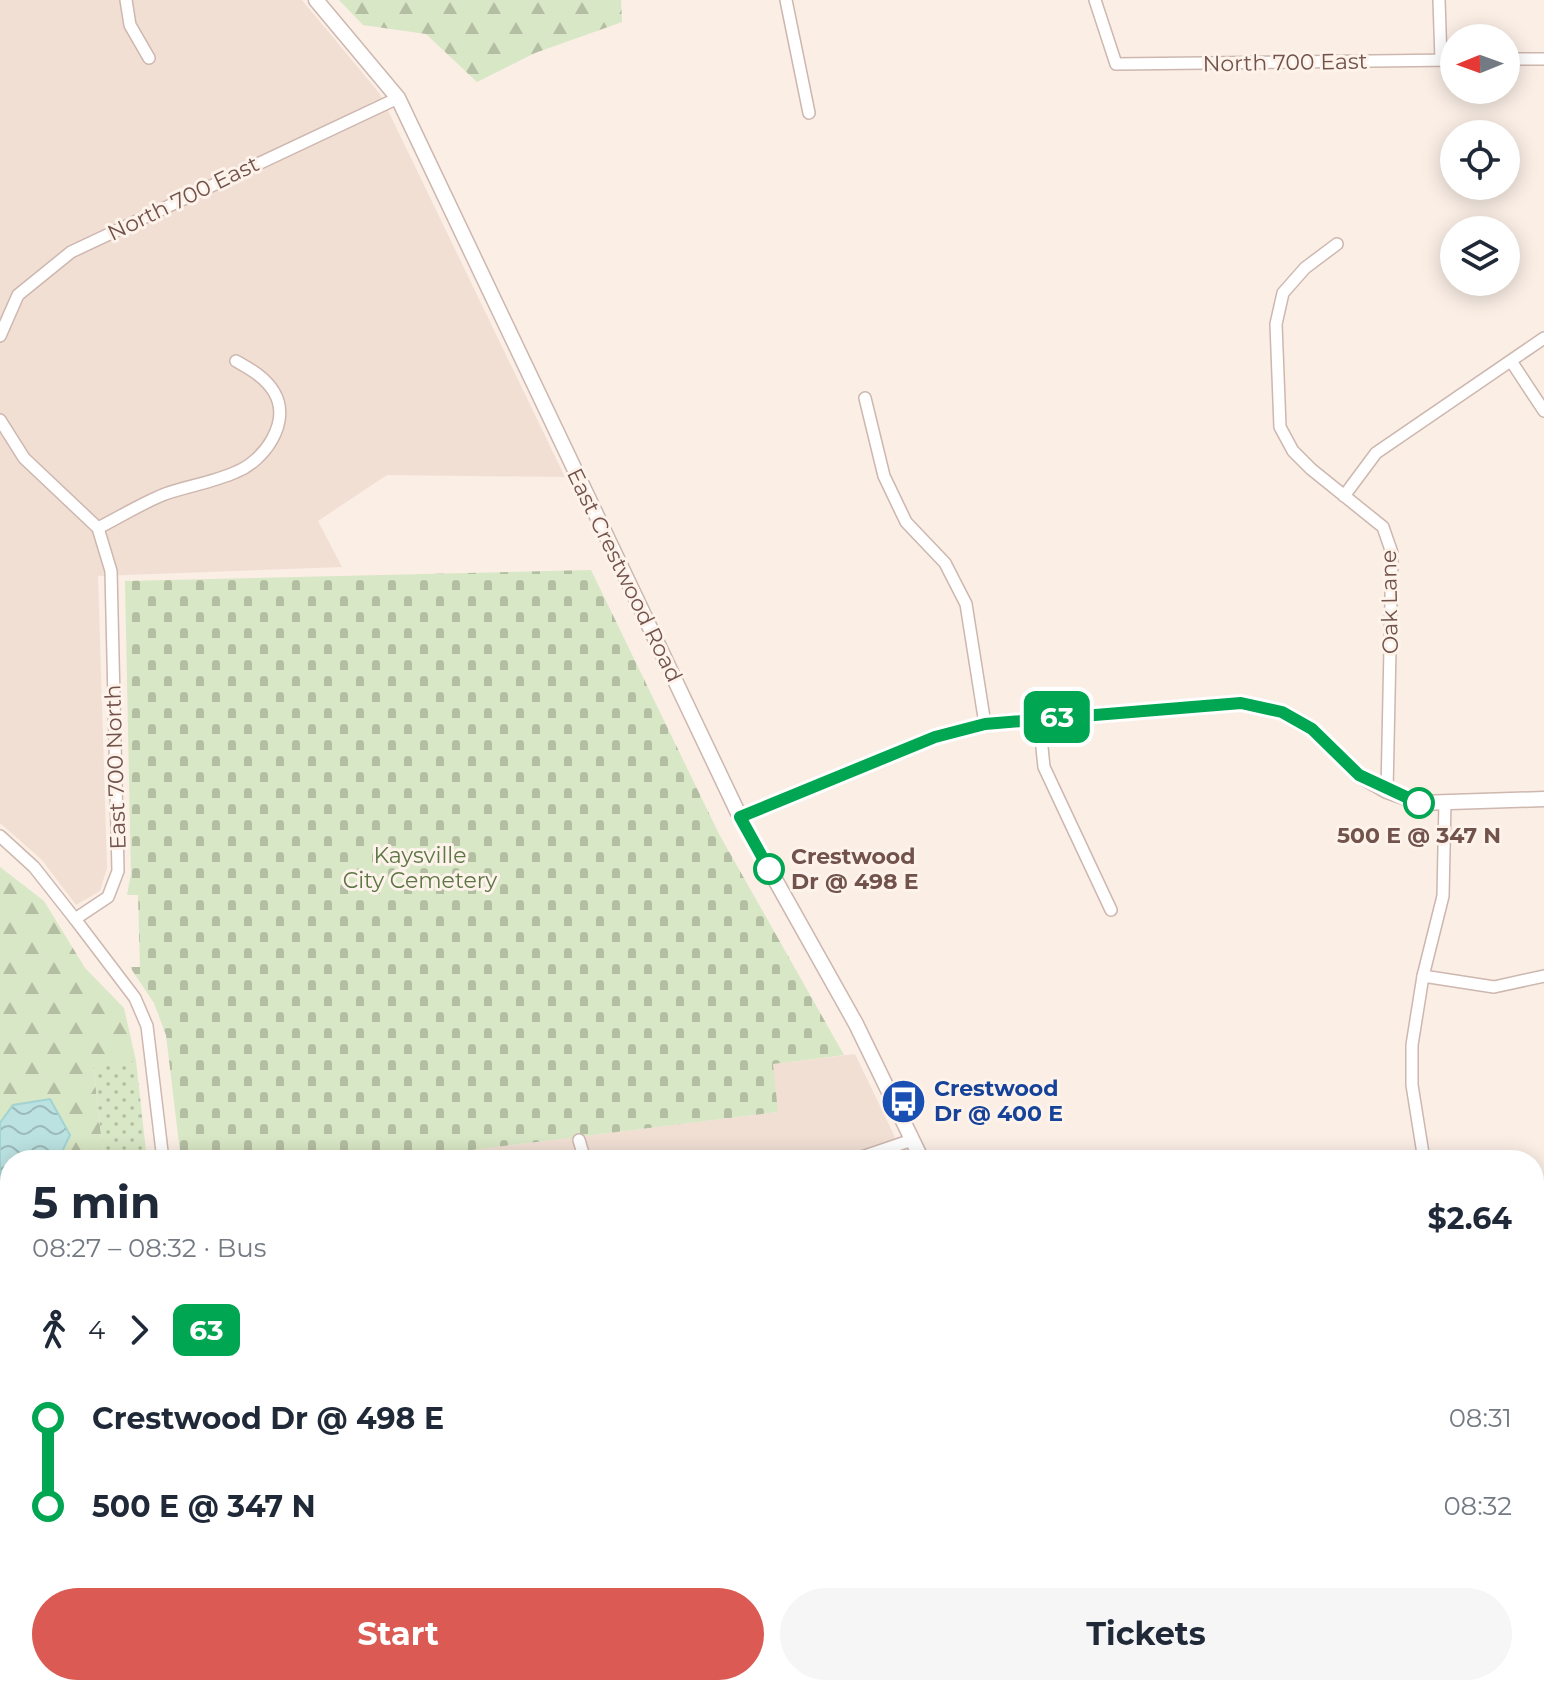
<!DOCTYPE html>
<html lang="en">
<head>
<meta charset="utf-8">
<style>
  :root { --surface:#fff; --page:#f6f6f7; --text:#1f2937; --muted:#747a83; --accent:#db5a53 }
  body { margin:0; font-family:Montserrat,sans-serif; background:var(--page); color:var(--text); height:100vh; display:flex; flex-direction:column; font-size:30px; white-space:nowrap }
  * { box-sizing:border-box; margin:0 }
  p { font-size:26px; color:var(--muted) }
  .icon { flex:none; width:44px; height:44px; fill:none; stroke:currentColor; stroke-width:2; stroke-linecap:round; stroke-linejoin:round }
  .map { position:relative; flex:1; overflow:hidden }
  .details { position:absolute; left:0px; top:1150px; width:1544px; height:546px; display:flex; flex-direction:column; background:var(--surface); border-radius:32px 32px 0 0; box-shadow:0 4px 20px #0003 }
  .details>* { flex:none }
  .badge { padding:0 16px; border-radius:12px; font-size:28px; line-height:52px }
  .needle { width:52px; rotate:269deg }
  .tools { position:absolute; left:1440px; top:24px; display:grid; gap:16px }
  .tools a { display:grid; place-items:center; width:80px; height:80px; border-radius:50%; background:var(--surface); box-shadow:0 4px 20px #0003; font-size:40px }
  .map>.badge { position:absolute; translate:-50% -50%; box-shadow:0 0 0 4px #fff }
  .legs { display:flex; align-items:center; gap:12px; height:88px; padding:0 32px; font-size:26px }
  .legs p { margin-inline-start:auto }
  .summary { display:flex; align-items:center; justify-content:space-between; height:136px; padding:0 32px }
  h1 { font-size:44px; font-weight:700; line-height:60px }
  .cta { display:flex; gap:16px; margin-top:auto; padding:16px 32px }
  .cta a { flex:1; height:92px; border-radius:48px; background:var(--accent); color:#fff; font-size:32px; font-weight:700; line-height:92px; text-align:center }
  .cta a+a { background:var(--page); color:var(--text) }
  ul { padding:0 32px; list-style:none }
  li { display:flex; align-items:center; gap:28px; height:88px; font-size:30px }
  li i { display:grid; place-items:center; width:12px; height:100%; margin:0 10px; background:currentColor }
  li i::after { content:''; width:20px; height:20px; margin:-10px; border:6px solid; border-radius:50%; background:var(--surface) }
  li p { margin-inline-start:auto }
  li:first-child i { background:linear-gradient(#0000 50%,currentColor 0) }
  li:last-child i { background:linear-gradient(currentColor 50%,#0000 0) }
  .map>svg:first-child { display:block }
  .residential { fill:#f1dfd4 }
  .forest { fill:url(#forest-firs) }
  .cemetery { fill:url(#cemetery-stones) }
  .park { fill:url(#park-dots) }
  .water { fill:url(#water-waves); stroke:#a2d3d3; stroke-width:2 }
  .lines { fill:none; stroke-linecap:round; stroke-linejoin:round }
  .stream { stroke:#a2d3d3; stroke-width:4 }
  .minor-casing { stroke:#cdb7af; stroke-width:14 }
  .tertiary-casing { stroke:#cdb7af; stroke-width:17 }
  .minor { stroke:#fff; stroke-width:11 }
  .tertiary { stroke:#fff; stroke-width:14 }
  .line-1-casing { stroke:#fff; stroke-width:18 }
  .line-1 { stroke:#00a651; stroke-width:12 }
  .stop-1-dot { fill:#fff; stroke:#00a651; stroke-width:4 }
  .labels { text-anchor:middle; stroke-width:6; stroke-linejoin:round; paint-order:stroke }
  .street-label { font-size:22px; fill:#71534c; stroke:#fef3eb }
  .stop-label { font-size:22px; font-weight:bold; fill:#71534c; stroke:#fef3eb }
  .park-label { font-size:22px; fill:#5c7745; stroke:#fef3eb }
  .transit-label { font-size:22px; font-weight:bold; fill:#164399; stroke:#fef3eb; text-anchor:start }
</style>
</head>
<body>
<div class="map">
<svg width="1544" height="1695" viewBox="0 0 1544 1695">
  <defs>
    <pattern id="forest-firs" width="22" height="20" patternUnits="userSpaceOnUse" patternTransform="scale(2)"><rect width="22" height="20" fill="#d8e7c5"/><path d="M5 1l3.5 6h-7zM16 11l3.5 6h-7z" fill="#b4bea2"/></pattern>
    <pattern id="cemetery-stones" width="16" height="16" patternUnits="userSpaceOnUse" patternTransform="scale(2)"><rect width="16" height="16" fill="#d8e7c5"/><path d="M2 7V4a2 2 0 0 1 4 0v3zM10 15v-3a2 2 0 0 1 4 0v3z" fill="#b4bea2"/></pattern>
    <pattern id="park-dots" width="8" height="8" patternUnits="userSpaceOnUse" patternTransform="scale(2)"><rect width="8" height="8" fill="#d8e7c5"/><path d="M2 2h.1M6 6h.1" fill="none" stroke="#b4bea2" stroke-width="1.8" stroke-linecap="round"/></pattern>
    <pattern id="water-waves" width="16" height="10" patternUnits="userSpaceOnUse" patternTransform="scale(2)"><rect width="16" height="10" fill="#bbe2e1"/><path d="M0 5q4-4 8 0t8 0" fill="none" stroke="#9cbab9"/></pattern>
  </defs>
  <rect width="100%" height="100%" fill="#faeee5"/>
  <!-- residential -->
  <g class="residential">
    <polygon points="0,0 302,0 380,94 565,477 387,475 318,521 342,567 98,576 107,868 100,891 76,905 42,860 0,823"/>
    <polygon points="855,1054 906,1160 392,1160 778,1112 772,1064"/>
    <polygon points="92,1686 1161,1686 1166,1695 89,1695"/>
  </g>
  <!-- forest -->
  <g class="forest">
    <polygon points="339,0 621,0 622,22 535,53 477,82 426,34 363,25"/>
    <polygon points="0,867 44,901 85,968 124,1008 136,1061 93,1064 104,1160 58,1160 70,1135 14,1105 0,1123"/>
  </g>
  <!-- cemetery -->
  <polygon class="cemetery" points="591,570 719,834 844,1055 773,1064 778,1112 391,1160 181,1160 166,1035 154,1003 130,967 140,967 138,895 127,895 131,874 125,581"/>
  <!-- park -->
  <polygon class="park" points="136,1061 147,1160 104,1160 93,1063"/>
  <!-- water -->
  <polygon class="water" points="50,1099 70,1135 58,1160 10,1160 10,1566 0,1569 0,1123 13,1105"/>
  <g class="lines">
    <!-- stream -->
    <polyline class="stream" points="72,1695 73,1686"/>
    <defs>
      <g id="minor">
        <polyline points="126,0 130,25 149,58"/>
        <polyline points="786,0 809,113"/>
        <polyline points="1095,0 1116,64 1454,60"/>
        <polyline points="1439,0 1441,60"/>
        <polyline points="1506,59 1544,59"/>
        <polyline points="1337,244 1305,268 1283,293 1276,324 1280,427 1293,451 1311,469 1383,527 1392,553 1387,791"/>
        <polyline points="0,336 18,295 71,252 398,98"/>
        <polyline points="1511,361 1544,411"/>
        <polyline points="865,398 884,476 906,522 945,563 966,604 985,724"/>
        <polyline points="0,420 24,458 98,528 111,571 118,871 108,897 75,919 135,998 147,1026 163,1160"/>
        <polyline points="1344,496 1376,453 1544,338"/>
        <path d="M98,528C120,517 142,503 165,494C188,486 214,482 236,472C264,461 292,422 274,392C265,377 250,369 236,361"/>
        <polyline points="1039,718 1044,767 1111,910"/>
        <polyline points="0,836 34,867 75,919"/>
        <polyline points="1423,976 1494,987 1544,976"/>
        <polyline points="579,1140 585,1160"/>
        <polyline points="853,1160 912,1140"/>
        <polyline points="1424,1160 1412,1085 1412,1045 1423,976 1443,896 1445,802"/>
        <polyline points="1534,1327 1544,1340"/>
        <polyline points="226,1686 227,1695"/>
        <polyline points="490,1686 492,1695"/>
        <polyline points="752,1686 755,1695"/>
        <polyline points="1000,1695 1027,1686"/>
        <polyline points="1326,1695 1363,1686"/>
      </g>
      <g id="tertiary">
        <polyline points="316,0 398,98 740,817 856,1024 922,1160"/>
        <polyline points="740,817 935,737 985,724 1241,703 1282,712 1312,729 1359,775 1387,791 1420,803 1544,799"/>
        <polyline points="1176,1686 1181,1695"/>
      </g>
    </defs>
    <!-- minor casing -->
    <use href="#minor" class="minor-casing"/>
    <!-- tertiary casing -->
    <use href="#tertiary" class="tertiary-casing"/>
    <!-- minor -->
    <use href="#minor" class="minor"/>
    <!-- tertiary -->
    <use href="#tertiary" class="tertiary"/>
  </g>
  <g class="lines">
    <defs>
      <polyline id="line-1" points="769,869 740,817 935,737 985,724 1241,703 1282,712 1312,729 1359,775 1419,803"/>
    </defs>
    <!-- line-1 casing -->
    <use href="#line-1" class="line-1-casing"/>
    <!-- line-1 -->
    <use href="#line-1" class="line-1"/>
  </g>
  <!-- icons -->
  <defs>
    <symbol id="bus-disc" viewBox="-11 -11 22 22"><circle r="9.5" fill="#1a4fb4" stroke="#fef3eb"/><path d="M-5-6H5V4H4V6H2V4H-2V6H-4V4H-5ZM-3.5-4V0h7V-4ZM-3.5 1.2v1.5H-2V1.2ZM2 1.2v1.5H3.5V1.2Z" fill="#fff"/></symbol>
  </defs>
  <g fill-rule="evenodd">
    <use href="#bus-disc" x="878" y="1076" width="51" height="51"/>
  </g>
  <!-- markers -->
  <g class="stop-1-dot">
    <circle cx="1419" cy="803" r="14"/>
    <circle cx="769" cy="869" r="14"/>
  </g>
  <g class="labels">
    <!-- street labels -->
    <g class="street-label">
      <text transform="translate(1285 62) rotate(-1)" y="8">North 700 East</text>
      <text transform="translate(183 198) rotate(-26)" y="8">North 700 East</text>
      <text transform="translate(625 575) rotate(64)" y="8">East Crestwood Road</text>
      <text transform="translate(1389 602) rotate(-91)" y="8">Oak Lane</text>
      <text transform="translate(115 767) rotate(-92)" y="8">East 700 North</text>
    </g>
    <!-- stop labels -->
    <g class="stop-label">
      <text x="1419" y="843">500 E @ 347 N</text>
      <text x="791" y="864" text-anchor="start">Crestwood<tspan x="791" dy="25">Dr @ 498 E</tspan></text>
    </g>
    <!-- park labels -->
    <g class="park-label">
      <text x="420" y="863">Kaysville<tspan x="420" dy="25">City Cemetery</tspan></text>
    </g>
    <!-- transit labels -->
    <g class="transit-label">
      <text x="934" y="1096">Crestwood<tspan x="934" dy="25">Dr @ 400 E</tspan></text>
    </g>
  </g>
</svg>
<div class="tools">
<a><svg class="needle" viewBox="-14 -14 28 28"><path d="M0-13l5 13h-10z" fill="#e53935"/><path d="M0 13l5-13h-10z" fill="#747a83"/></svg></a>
<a><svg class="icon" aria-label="locate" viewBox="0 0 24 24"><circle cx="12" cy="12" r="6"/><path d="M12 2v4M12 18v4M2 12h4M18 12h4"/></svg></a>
<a><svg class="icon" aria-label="layers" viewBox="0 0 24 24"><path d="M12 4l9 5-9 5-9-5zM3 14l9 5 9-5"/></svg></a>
</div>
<b class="badge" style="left:1057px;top:717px;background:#00a651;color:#fff">63</b>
<section class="details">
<div class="summary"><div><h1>5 min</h1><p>08:27 – 08:32 · Bus</p></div><b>$2.64</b></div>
<div class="legs"><svg class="icon" aria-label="walk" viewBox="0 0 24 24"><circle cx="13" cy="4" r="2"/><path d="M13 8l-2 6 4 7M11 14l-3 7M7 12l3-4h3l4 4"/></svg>4<svg class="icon" aria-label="forward" viewBox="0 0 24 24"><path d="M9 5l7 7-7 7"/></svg><b class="badge" style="background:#00a651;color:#fff">63</b></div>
<ul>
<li><i style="color:#00a651"></i><b>Crestwood Dr @ 498 E</b><p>08:31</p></li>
<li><i style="color:#00a651"></i><b>500 E @ 347 N</b><p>08:32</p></li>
</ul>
<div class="cta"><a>Start</a><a>Tickets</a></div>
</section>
</div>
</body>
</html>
